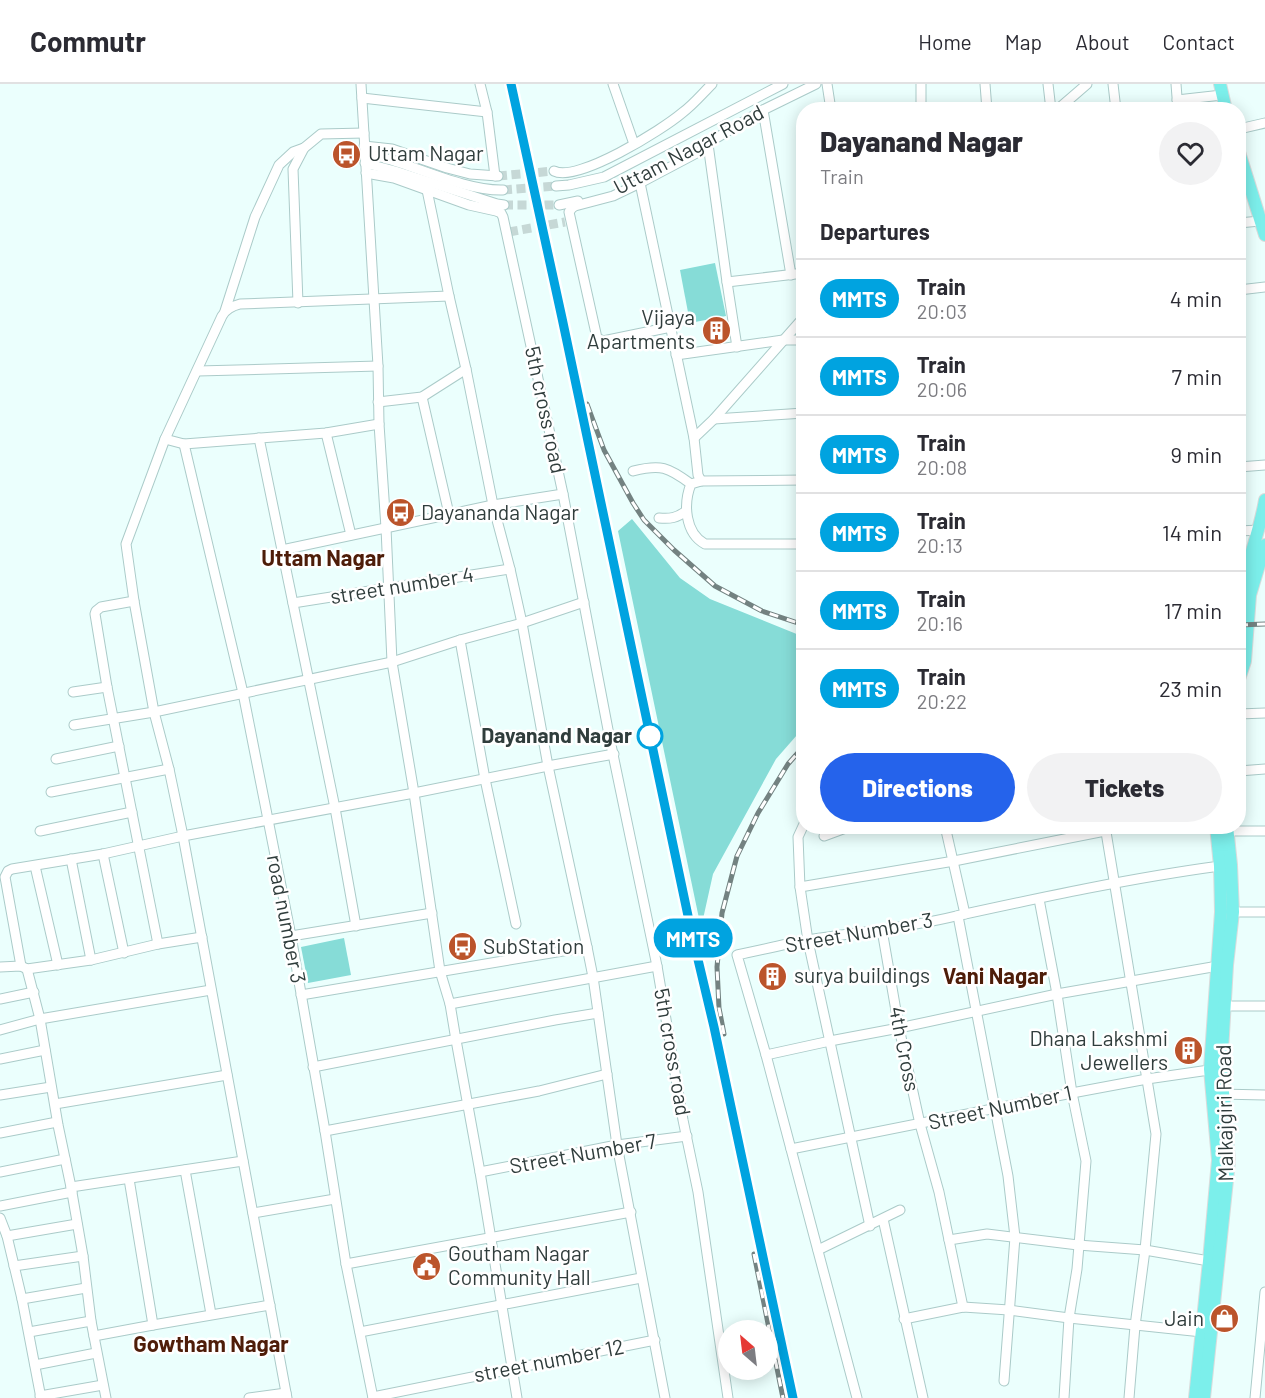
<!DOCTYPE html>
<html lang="en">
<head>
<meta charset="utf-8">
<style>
  :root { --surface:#fff; --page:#f2f2f3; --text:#2b2b33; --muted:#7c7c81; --line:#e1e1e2; --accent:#2563eb }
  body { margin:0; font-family:Barlow,sans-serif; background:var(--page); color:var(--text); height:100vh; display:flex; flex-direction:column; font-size:22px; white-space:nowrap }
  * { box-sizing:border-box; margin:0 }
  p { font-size:20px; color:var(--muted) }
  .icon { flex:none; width:33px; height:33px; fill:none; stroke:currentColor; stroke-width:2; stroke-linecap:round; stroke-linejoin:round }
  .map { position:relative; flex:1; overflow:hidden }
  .details { position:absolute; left:796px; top:18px; width:450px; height:732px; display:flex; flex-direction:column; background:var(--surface); border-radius:24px; box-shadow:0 3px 15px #0003 }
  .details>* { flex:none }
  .badge { padding:0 12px; border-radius:20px; font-size:21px; line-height:39px }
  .needle { width:39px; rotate:332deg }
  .controls { position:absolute; left:718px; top:1236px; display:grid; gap:12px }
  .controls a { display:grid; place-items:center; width:60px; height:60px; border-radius:50%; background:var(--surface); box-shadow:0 3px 15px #0003; font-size:30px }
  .map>.badge { position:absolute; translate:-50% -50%; box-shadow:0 0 0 3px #fff }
  h2 { padding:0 24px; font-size:22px; line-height:54px }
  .round { display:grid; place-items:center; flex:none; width:63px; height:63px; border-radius:32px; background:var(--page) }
  .head { display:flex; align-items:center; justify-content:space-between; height:102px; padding:0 24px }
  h1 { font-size:28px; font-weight:800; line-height:45px }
  .action { display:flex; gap:12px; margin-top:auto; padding:12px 24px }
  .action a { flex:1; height:69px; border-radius:36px; background:var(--accent); color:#fff; font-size:24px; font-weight:800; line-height:69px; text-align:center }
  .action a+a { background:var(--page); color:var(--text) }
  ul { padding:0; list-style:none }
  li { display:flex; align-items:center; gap:18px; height:78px; padding:0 24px; border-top:2px solid var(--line) }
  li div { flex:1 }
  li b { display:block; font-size:22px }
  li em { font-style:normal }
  li .badge { min-width:66px; font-weight:700; text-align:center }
  header { display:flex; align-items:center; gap:36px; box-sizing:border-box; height:84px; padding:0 30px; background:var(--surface); border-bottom:2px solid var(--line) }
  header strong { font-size:28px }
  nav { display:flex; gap:33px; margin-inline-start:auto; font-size:21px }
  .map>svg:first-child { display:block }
  .green { fill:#86dcd7 }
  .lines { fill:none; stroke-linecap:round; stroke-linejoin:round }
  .minor-tunnel { stroke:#c6d8d6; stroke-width:9; stroke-dasharray:9 4.5; stroke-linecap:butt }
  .minor-casing { stroke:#abcbc9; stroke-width:11 }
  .major-casing { stroke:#dadcdc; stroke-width:14 }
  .minor { stroke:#fff; stroke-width:9 }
  .major { stroke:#7cefeb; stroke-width:12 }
  .rail-casing { stroke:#738281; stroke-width:5 }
  .rail { stroke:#fff; stroke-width:3; stroke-dasharray:9; stroke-linecap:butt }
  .line-casing { stroke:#fff; stroke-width:14 }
  .line { stroke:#00a3e0; stroke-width:9 }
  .stop-dot { fill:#fff; stroke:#00a3e0; stroke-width:3 }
  .labels { text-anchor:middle; stroke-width:5; stroke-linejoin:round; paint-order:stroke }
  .street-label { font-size:21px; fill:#303d3c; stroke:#fff }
  .poi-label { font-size:21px; fill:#303d3c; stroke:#fff; text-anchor:start }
  .stop-label { font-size:21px; font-weight:bold; fill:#303d3c; stroke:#fff; text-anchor:end }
  .neighbourhood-label { font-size:22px; font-weight:bold; fill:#4e1d09; stroke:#fff }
</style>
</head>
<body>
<header>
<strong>Commutr</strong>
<nav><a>Home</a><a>Map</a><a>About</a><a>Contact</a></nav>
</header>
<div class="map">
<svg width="1265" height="1314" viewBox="0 0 1265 1314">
  <rect width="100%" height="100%" fill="#ebfffd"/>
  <!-- green -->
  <g class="green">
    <polygon points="715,179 726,232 690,239 680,186"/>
    <polygon points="632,435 680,494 710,515 804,553 804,643 776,675 713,790 701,844 618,447"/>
    <polygon points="344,854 351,891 308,899 301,863"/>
  </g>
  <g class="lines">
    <!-- minor-tunnel -->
    <g class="minor-tunnel">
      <polyline points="498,92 554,87"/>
      <polyline points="503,106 556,102"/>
      <polyline points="504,121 559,121"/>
      <polyline points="509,148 565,138"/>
    </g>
    <defs>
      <g id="minor">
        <polyline points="361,0 378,282 379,340 386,444 392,578 414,709 440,887 450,920 456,956 480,1088 517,1314"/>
        <polyline points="480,0 487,28 495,92"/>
        <polyline points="613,0 634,60"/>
        <polyline points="827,0 831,26"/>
        <polyline points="921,0 921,26"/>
        <polyline points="985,0 987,26"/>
        <polyline points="1048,0 1051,26"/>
        <polyline points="1113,0 1116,26"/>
        <polyline points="1176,0 1178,26"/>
        <polyline points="362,14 487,28"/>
        <polyline points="1177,16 1222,11"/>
        <polyline points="763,26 791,191"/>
        <polyline points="1057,26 1087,0"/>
        <polyline points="1239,45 1265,39"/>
        <polyline points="708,60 727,198 737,263"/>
        <polyline points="364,62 392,65 447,84 470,90 498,92"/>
        <polyline points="703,62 763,26 816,0"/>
        <path d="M365,69C375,72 386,74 397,78C428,88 471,107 503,106"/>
        <polyline points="365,79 395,87 497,120 504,121"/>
        <path d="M554,87C577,99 662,46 682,29C693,21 702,10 712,0"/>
        <polyline points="366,89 394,94 469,121 496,127 501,129 503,133 563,410 610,656 657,882 683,1036 698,1108 728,1314"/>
        <polyline points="640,99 694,354 698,391 701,397"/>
        <polyline points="556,102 569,101 604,93 783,0"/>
        <polyline points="427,106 449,212 466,285 493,421 510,485 522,539 548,682 587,863 593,893 617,1061 665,1314"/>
        <polyline points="559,121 578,117"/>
        <polyline points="1239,139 1260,137"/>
        <polyline points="727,198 804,189"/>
        <polyline points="1239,206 1265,203"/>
        <polyline points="298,219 293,85 304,64 321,50 364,49"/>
        <polyline points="225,227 255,133 279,81 293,68 304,64"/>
        <polyline points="671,243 603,257 597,254 569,128 572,124 575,122 613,112 640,99 708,63"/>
        <polyline points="676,271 783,256 804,256"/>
        <polyline points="198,287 378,282"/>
        <polyline points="422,313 449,430"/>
        <polyline points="378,318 422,313 466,285"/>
        <polyline points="714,335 804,329"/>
        <polyline points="326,349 351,451"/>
        <polyline points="259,354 335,724 356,842"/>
        <polyline points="694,354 714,335 804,233"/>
        <polyline points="165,355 184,360 326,349 379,340"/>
        <polyline points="184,360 243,609 291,852 325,1047 346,1180 373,1314"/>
        <polyline points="1239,383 1265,381"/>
        <path d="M633,387C661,380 668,383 691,400"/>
        <path d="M804,396L701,397L691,400C683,420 685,449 705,460H804"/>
        <path d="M659,434C670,435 677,434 686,427"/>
        <polyline points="1239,447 1259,446"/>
        <polyline points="282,466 493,421 563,410"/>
        <polyline points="134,517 101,523 96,527 95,530 107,603 158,860"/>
        <polyline points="293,519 510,485"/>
        <polyline points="460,556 485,695 516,840"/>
        <polyline points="73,608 107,603"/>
        <polyline points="1239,630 1265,629"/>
        <polyline points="74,641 154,628 392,578 460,556 522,539 584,518"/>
        <polyline points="56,675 119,662"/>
        <polyline points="1239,687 1265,685"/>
        <polyline points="51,708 169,685"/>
        <polyline points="804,740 798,753 800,803 808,857 870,1142"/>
        <polyline points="945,742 965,830"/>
        <polyline points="1105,742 1156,1050 1145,1166 1135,1242 1129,1314"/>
        <polyline points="40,747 132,728"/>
        <polyline points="1228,747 1265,747"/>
        <polyline points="824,752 851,742"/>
        <polyline points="103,770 124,869"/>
        <polyline points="71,775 91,876"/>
        <polyline points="35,782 58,881"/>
        <polyline points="800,803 954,777 1105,747"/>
        <polyline points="1039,815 1057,910 1072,1009 1086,1077 1077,1185 1069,1234 1064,1314"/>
        <polyline points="1233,828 1265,828"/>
        <polyline points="958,832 1008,1092 1015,1153 1004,1297"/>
        <polyline points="882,846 899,944 920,1040 939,1108 963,1223"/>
        <polyline points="291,852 432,829"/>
        <polyline points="21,882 5,793 8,787 12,785 103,770 183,752 414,709 548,682 614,670"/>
        <polyline points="0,883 21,882 27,885 91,876 158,860 202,853"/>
        <polyline points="27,885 40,935 58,1041 71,1103 83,1172 91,1237 106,1314"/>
        <polyline points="301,911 587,863"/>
        <polyline points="0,915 34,908"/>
        <polyline points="450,920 657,882"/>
        <polyline points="1225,922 1265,922"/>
        <polyline points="0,946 40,935 211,906"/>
        <polyline points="766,971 830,957 899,944 1057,910 1218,882"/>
        <polyline points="0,975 45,966"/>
        <polyline points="313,983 555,936 598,929"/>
        <polyline points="1219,1010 1265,1011"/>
        <polyline points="0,1011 51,1003"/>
        <polyline points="55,1020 227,991"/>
        <polyline points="325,1047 539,1007 607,990"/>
        <polyline points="0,1049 57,1038"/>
        <polyline points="791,1065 1072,1009 1147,995 1216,985"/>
        <polyline points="185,1086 211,1230"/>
        <polyline points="0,1088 65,1075"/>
        <polyline points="480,1088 617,1061 687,1052"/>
        <polyline points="129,1095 153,1241"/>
        <polyline points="71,1103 243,1077"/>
        <polyline points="0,1122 72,1108"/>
        <polyline points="253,1129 335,1115"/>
        <polyline points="0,1134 7,1152 22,1215 41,1314"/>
        <polyline points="883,1135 923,1314"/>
        <polyline points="7,1152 77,1140"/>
        <polyline points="949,1156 987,1150 1078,1161 1145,1166 1209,1177"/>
        <polyline points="818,1166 900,1126"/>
        <polyline points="346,1180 631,1128"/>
        <polyline points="14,1182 83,1172"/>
        <polyline points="22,1215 86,1204"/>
        <polyline points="904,1235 963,1223 1009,1226 1069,1234 1202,1248"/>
        <polyline points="29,1248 91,1237"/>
        <polyline points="360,1248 641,1194"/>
        <polyline points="94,1252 153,1241 270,1221"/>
        <polyline points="35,1281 96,1269"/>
        <polyline points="40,1312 103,1301"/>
        <polyline points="373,1313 655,1256"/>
        <polyline points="249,1314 286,1309"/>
        <path d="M287,1314L183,752L169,685L154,628L134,517L126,460L165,355L222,232C226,225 232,222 240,220L449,212"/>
        <path d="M857,1314L766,971L737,871C761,866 785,860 808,856C858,848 908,844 956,832C1043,813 1131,794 1220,782"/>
        <polyline points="1255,1314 1265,1208"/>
      </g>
      <g id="major">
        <polyline points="1220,0 1226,26"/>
        <polyline points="1239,68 1265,151"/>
        <path d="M1239,523C1243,486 1259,453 1265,416"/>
        <polyline points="1239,595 1245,577 1250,511 1265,461"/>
        <polyline points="1195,1314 1209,1177 1218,1076 1210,985 1221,828 1220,782 1216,742"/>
        <polyline points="1204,1314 1229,1077 1221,985 1227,881 1233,828 1231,781 1227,742"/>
      </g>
    </defs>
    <!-- minor casing -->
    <use href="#minor" class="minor-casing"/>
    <!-- major casing -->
    <use href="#major" class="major-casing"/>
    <!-- minor -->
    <use href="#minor" class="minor"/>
    <!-- major -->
    <use href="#major" class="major"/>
    <defs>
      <g id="rail">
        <polyline points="511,0 562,234 691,846 714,943 793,1314"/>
        <polyline points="587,320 604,366 633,419 644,436 674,466 715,502 762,527 804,541"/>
        <polyline points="1239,541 1265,540"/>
        <polyline points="724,950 719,924 717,883 722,829 737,772 758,729 788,680 804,662"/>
        <polyline points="754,1170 783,1314"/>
      </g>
    </defs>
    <!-- rail casing -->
    <use href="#rail" class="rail-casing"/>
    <!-- rail -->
    <use href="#rail" class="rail"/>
  </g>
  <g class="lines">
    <defs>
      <polyline id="line" points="511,0 562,234 691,846 714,943 793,1314"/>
    </defs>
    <!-- line casing -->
    <use href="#line" class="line-casing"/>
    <!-- line -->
    <use href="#line" class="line"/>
  </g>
  <!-- icons -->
  <defs>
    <symbol id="bus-disc" viewBox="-11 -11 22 22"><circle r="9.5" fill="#bb542b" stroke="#fff"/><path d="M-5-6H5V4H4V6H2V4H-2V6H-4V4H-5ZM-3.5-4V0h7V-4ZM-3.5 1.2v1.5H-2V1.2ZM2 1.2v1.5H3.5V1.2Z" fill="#fff"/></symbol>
    <symbol id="building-disc" viewBox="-11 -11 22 22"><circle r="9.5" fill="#bb542b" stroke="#fff"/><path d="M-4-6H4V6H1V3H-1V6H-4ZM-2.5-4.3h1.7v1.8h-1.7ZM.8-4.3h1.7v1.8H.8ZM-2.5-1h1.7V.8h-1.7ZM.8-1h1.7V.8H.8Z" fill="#fff"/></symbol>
    <symbol id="civic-disc" viewBox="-11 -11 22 22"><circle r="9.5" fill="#bb542b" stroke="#fff"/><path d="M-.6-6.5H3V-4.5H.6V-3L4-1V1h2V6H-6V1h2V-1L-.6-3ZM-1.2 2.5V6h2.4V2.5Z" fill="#fff"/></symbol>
    <symbol id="shop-disc" viewBox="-11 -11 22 22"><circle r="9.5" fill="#bb542b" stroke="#fff"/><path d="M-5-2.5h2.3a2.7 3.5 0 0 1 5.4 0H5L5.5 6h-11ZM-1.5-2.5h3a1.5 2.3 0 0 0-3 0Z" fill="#fff"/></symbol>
  </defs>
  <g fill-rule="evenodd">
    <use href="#bus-disc" x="330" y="54" width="33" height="33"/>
    <use href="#building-disc" x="700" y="230" width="33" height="33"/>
    <use href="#bus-disc" x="384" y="412" width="33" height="33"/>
    <use href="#bus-disc" x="446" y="846" width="33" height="33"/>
    <use href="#building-disc" x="756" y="876" width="33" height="33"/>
    <use href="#building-disc" x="1172" y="950" width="33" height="33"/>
    <use href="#civic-disc" x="410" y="1166" width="33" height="33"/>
    <use href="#shop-disc" x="1208" y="1218" width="33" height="33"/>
  </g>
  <!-- markers -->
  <circle class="stop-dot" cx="650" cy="652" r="12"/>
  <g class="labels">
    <!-- street labels -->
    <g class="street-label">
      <text transform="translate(689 66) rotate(-28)" y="7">Uttam Nagar Road</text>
      <text transform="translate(545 326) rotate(78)" y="7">5th cross road</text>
      <text transform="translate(402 502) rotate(-9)" y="7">street number 4</text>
      <text transform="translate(286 835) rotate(79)" y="7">road number 3</text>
      <text transform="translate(859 849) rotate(-10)" y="7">Street Number 3</text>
      <text transform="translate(904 965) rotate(79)" y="7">4th Cross</text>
      <text transform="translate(672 968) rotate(80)" y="7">5th cross road</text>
      <text transform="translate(1000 1024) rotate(-12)" y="7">Street Number 1</text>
      <text transform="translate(1225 1029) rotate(-91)" y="7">Malkajgiri Road</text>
      <text transform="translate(583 1070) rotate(-10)" y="7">Street Number 7</text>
      <text transform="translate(549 1277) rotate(-11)" y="7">street number 12</text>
    </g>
    <!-- poi labels -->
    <g class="poi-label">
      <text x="368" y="77">Uttam Nagar</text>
      <text x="695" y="241" text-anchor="end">Vijaya<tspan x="695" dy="24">Apartments</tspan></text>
      <text x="421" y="436">Dayananda Nagar</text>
      <text x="483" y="870">SubStation</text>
      <text x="794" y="899">surya buildings</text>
      <text x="1168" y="962" text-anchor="end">Dhana Lakshmi<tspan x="1168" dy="24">Jewellers</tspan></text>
      <text x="448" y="1177">Goutham Nagar<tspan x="448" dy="24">Community Hall</tspan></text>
      <text x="1204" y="1242" text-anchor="end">Jain</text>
    </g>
    <!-- stop labels -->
    <g class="stop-label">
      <text x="632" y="659">Dayanand Nagar</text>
    </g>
    <!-- neighbourhood labels -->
    <g class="neighbourhood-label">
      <text x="323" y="482">Uttam Nagar</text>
      <text x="995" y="900">Vani Nagar</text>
      <text x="211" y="1268">Gowtham Nagar</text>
    </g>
  </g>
</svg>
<div class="controls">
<a><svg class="needle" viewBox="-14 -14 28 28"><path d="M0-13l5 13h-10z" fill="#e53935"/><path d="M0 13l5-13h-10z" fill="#7c7c81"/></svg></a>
</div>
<b class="badge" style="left:693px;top:854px;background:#00a3e0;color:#fff">MMTS</b>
<section class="details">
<div class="head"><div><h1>Dayanand Nagar</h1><p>Train</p></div><a class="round"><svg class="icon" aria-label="heart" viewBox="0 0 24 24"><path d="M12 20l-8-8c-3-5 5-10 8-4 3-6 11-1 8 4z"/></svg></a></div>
<h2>Departures</h2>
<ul>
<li><span class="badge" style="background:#00a3e0;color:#fff">MMTS</span><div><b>Train</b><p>20:03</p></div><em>4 min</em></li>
<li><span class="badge" style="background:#00a3e0;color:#fff">MMTS</span><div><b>Train</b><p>20:06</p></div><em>7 min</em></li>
<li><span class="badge" style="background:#00a3e0;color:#fff">MMTS</span><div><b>Train</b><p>20:08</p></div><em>9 min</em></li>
<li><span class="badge" style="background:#00a3e0;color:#fff">MMTS</span><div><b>Train</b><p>20:13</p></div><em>14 min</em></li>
<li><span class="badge" style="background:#00a3e0;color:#fff">MMTS</span><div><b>Train</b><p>20:16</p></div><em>17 min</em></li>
<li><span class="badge" style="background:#00a3e0;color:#fff">MMTS</span><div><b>Train</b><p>20:22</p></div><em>23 min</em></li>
</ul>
<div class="action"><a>Directions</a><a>Tickets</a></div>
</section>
</div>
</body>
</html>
